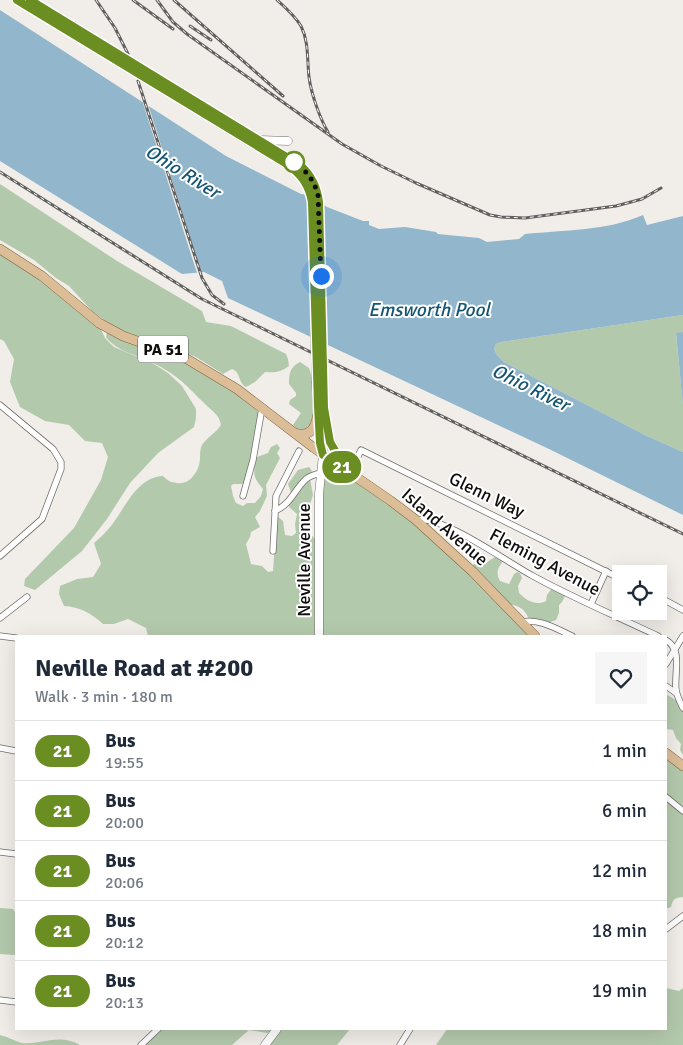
<!DOCTYPE html>
<html lang="en">
<head>
<meta charset="utf-8">
<style>
  :root { --surface:#fff; --page:#f6f6f7; --text:#1f2937; --muted:#747a83; --line:#e0e1e3 }
  body { margin:0; font-family:Signika,sans-serif; background:var(--page); color:var(--text); height:100vh; display:flex; flex-direction:column; font-size:19px; white-space:nowrap }
  * { box-sizing:border-box; margin:0 }
  p { font-size:16px; color:var(--muted) }
  .icon { flex:none; width:28px; height:28px; fill:none; stroke:currentColor; stroke-width:2; stroke-linecap:round; stroke-linejoin:round }
  .map { position:relative; flex:1; overflow:hidden }
  .drawer { position:absolute; left:15px; top:635px; width:652px; height:395px; display:flex; flex-direction:column; background:var(--surface); border-radius:0px; box-shadow:0 5px 20px #0002 }
  .drawer>* { flex:none }
  .badge { padding:0 10px; border-radius:16px; font-size:18px; line-height:32px }
  .controls { position:absolute; left:612px; top:565px; display:grid; gap:10px }
  .controls a { display:grid; place-items:center; width:55px; height:55px; border-radius:0px; background:var(--surface); box-shadow:0 5px 20px #0002; font-size:25px }
  .you { position:absolute; width:25px; height:25px; margin:-12px; border:4px solid #fff; border-radius:50%; background:#1a73e8; box-shadow:0 0 0 8px #1a73e833 }
  .map>.badge { position:absolute; translate:-50% -50%; box-shadow:0 0 0 2px #fff }
  .round { display:grid; place-items:center; flex:none; width:52px; height:52px; border-radius:0px; background:var(--page) }
  .headline { display:flex; align-items:center; justify-content:space-between; height:85px; padding:0 20px }
  h1 { font-size:24px; font-weight:700; line-height:38px }
  ul { padding:0; list-style:none }
  li { display:flex; align-items:center; gap:15px; height:60px; padding:0 20px; border-top:1px solid var(--line) }
  li div { flex:1 }
  li b { display:block; font-size:19px }
  li em { font-style:normal }
  li .badge { min-width:55px; font-weight:700; text-align:center }
  .map>svg:first-child { display:block }
  .green { fill:#b3c9ac }
  .water { fill:#92b6cb }
  .pier { fill:#f1ede9 }
  .lines { fill:none; stroke-linecap:round; stroke-linejoin:round }
  .street-casing { stroke:#716d6a; stroke-width:7 }
  .secondary-casing { stroke:#716d6a; stroke-width:9 }
  .primary-casing { stroke:#84643a; stroke-width:10 }
  .street { stroke:#fff; stroke-width:5.5 }
  .secondary { stroke:#fff; stroke-width:8 }
  .primary { stroke:#dbbe98; stroke-width:9 }
  .rail-casing { stroke:#62605e; stroke-width:3 }
  .rail { stroke:#fff; stroke-width:1; stroke-dasharray:4; stroke-linecap:butt }
  .secondary-bridge-casing { stroke:#716d6a; stroke-width:9; stroke-linecap:butt }
  .secondary-bridge { stroke:#fff; stroke-width:8 }
  .line-casing { stroke:#fff; stroke-width:11 }
  .line { stroke:#6b8e23; stroke-width:8 }
  .walk { stroke:#0f0e0d; stroke-width:5; stroke-dasharray:0 9 }
  .stop-dot { fill:#fff; stroke:#6b8e23; stroke-width:2.5 }
  .labels { text-anchor:middle; stroke-width:4; stroke-linejoin:round; paint-order:stroke }
  .shield { fill:#fff; stroke:#575656; stroke-width:1 }
  .shield-label { font-size:16px; font-weight:bold; fill:#0f0e0d }
  .street-label { font-size:18px; fill:#0f0e0d; stroke:#fff }
  .water-label { font-size:19px; font-style:italic; fill:#155573; stroke:#fff }
</style>
</head>
<body>
<div class="map">
<svg width="683" height="1045" viewBox="0 0 683 1045">
  <rect width="100%" height="100%" fill="#f1ede9"/>
  <!-- green -->
  <g class="green">
    <path d="M0,184L117,261L202,311L206,322L231,326L286,354L288,359L289,366C281,372 275,373 265,372L255,382L246,387C238,383 241,372 232,369L223,374L196,357L168,346L141,339L114,327L93,312L69,286L56,278L34,260L0,240Z"/>
    <polygon points="0,251 41,277 98,323 105,338 114,347 154,364 168,373 182,386 196,409 196,418 194,427 158,453 130,483 107,519 82,551 35,590 24,586 25,579 74,528 101,480 108,457 102,443 85,441 69,425 45,421 20,407 10,382 14,359 4,341 0,339"/>
    <polygon points="683,315 683,332 676,334 683,405 683,452 645,435 504,362 497,355 494,349 496,344 501,342"/>
    <path d="M107,331L186,360L254,403L259,415L256,425L257,432L247,480L242,484H233L231,486L233,496L236,503L243,506L247,503H255L261,496L263,489C252,476 253,473 257,457L268,453L271,447L277,444L280,448L277,453L280,458L266,485L267,496L260,511L255,517L260,527L251,532L250,537L246,544L251,564L262,566L268,572L273,571L277,516L283,521L285,535L292,536L296,533L295,524L297,514L289,507L292,495L288,484L298,470L309,467L312,471L309,474L313,495L308,511L310,533L317,542L318,636H148L146,628L128,619L114,624H103C91,613 80,607 64,606L59,594L60,586L77,579L93,577L101,564L94,543C100,538 106,532 111,526C125,508 137,477 163,476C168,481 170,482 177,483C188,485 196,475 199,465C201,458 199,451 202,445C207,437 216,433 221,425C219,413 209,409 202,401C185,384 176,374 153,363C138,355 117,352 106,337Z"/>
    <path d="M300,362L309,368L314,384V408L312,422L305,430H298L293,425L301,413L289,404L290,400L296,396V393L289,384C289,373 290,367 300,362Z"/>
    <polygon points="333,472 346,473 439,542 532,636 321,636 321,493 323,477"/>
    <path d="M497,556L504,560C498,568 495,572 500,581L509,584L514,574L517,572L520,573L522,578L518,586L519,593C527,601 536,606 546,601L547,595L552,588L567,592L562,602L559,605V613L556,620L545,624L529,619C524,608 519,605 506,604L471,568C476,560 479,564 486,563C489,561 493,558 497,556Z"/>
    <polygon points="666,694 677,701 678,706 683,711 683,755 680,750 681,744 676,738 673,730 666,729"/>
    <path d="M666,756L683,769V897C674,898 673,899 671,907L666,909Z"/>
    <polygon points="0,908 13,909 16,914 16,961 15,961 15,955 0,954"/>
    <polygon points="666,988 679,991 683,988 683,1045 436,1045 447,1029 666,1029"/>
    <polygon points="159,1029 276,1029 267,1033 249,1030 232,1045 143,1045"/>
    <polygon points="278,1029 350,1029 337,1045 266,1045"/>
    <path d="M0,1035C8,1037 15,1041 22,1043C43,1045 58,1033 80,1045H0Z"/>
  </g>
  <!-- water -->
  <g class="water">
    <path d="M0,10L226,156L301,194L311,195L327,207L363,221H369V225L379,229L405,227L436,232L438,234L479,238L487,242L519,239L525,234C564,230 607,231 643,215L647,225L683,216V315L501,342L496,344L494,349L497,355L504,362L645,435L683,452V515L549,449L228,298L222,281L204,272L182,274L0,161Z"/>
    <polygon points="683,332 683,406 676,333"/>
  </g>
  <!-- pier -->
  <polygon class="pier" points="142,100 147,101 202,275 198,275 195,267"/>
  <g class="lines">
    <defs>
      <g id="street">
        <polyline points="0,405 53,449 61,462 61,469 42,519 0,556"/>
        <polyline points="350,473 361,450 621,579"/>
        <polyline points="243,496 253,460 262,408"/>
        <path d="M275,511C291,504 295,489 306,479C310,476 316,474 321,473"/>
        <path d="M416,520C441,514 508,563 533,576C573,598 616,616 658,636"/>
        <polyline points="273,551 276,496 299,451"/>
        <polyline points="659,597 683,610"/>
        <polyline points="591,604 606,571"/>
        <polyline points="0,618 27,597"/>
        <path d="M522,622C539,618 557,629 572,636"/>
        <polyline points="0,636 16,638"/>
        <path d="M666,640C683,650 674,672 676,690C677,696 680,702 683,708"/>
        <polyline points="666,664 683,636"/>
        <polyline points="666,686 676,693"/>
        <polyline points="0,748 16,751"/>
        <polyline points="666,797 683,811"/>
        <polyline points="0,852 16,854"/>
        <polyline points="666,929 683,916"/>
        <polyline points="0,1000 16,1002"/>
        <polyline points="141,1045 158,1029"/>
        <polyline points="400,1045 410,1029"/>
      </g>
      <g id="secondary">
        <path d="M17,0L287,165C301,174 309,185 312,202"/>
        <path d="M30,0L301,166C312,176 318,188 319,203"/>
        <polyline points="260,140 288,141"/>
        <polyline points="316,383 318,418"/>
        <polyline points="319,636 319,494 323,455 323,384"/>
        <polyline points="265,1045 277,1029"/>
      </g>
      <g id="primary">
        <polyline points="0,249 42,276 99,323 123,336 187,359 237,389 314,448 391,501 416,520 473,572 535,636"/>
        <polyline points="324,408 330,442 343,465"/>
        <path d="M295,433C311,438 316,427 318,413"/>
        <polyline points="666,753 683,766"/>
      </g>
    </defs>
    <!-- street casing -->
    <use href="#street" class="street-casing"/>
    <!-- secondary casing -->
    <use href="#secondary" class="secondary-casing"/>
    <!-- primary casing -->
    <use href="#primary" class="primary-casing"/>
    <!-- street -->
    <use href="#street" class="street"/>
    <!-- secondary -->
    <use href="#secondary" class="secondary"/>
    <!-- primary -->
    <use href="#primary" class="primary"/>
    <defs>
      <g id="rail">
        <polyline points="96,0 115,28 128,54"/>
        <polyline points="133,0 173,29"/>
        <polyline points="157,0 173,22 187,34 342,144 381,166 416,183 490,215 501,217 525,218 616,206 642,199 661,188"/>
        <polyline points="174,0 283,96"/>
        <path d="M277,0C286,8 295,16 301,26C309,42 307,60 309,77C311,93 320,119 328,132"/>
        <polyline points="190,26 211,40"/>
        <polyline points="138,81 202,278 212,295 224,304"/>
        <polyline points="0,172 202,299 683,534"/>
      </g>
    </defs>
    <!-- rail casing -->
    <use href="#rail" class="rail-casing"/>
    <!-- rail -->
    <use href="#rail" class="rail"/>
    <defs>
      <g id="secondary-bridge">
        <polyline points="312,202 316,383"/>
        <polyline points="319,203 323,384"/>
      </g>
    </defs>
    <!-- secondary-bridge casing -->
    <use href="#secondary-bridge" class="secondary-bridge-casing"/>
    <!-- secondary-bridge -->
    <use href="#secondary-bridge" class="secondary-bridge"/>
  </g>
  <g class="lines">
    <defs>
      <path id="line" d="M17,0L287,164C301,174 309,185 312,202L318,406L320,443L323,455L346,470L330,442L324,408L319,202C317,187 312,176 301,166L30,0"/>
    </defs>
    <!-- line casing -->
    <use href="#line" class="line-casing"/>
    <!-- line -->
    <use href="#line" class="line"/>
    <!-- walk -->
    <path class="walk" d="M294,162L289,159C304,168 313,177 318,195L321,276"/>
  </g>
  <!-- markers -->
  <circle class="stop-dot" cx="294" cy="162" r="10"/>
  <g class="labels">
    <!-- shield labels -->
    <rect class="shield" x="138" y="335.5" width="50" height="27" rx="4"/>
    <g class="shield-label">
      <text x="163" y="355">PA 51</text>
    </g>
    <!-- street labels -->
    <g class="street-label">
      <text transform="translate(487 495) rotate(26)" y="6">Glenn Way</text>
      <text transform="translate(445 527) rotate(41)" y="6">Island Avenue</text>
      <text transform="translate(304 560) rotate(-90)" y="6">Neville Avenue</text>
      <text transform="translate(545 562) rotate(28)" y="6">Fleming Avenue</text>
    </g>
    <!-- water labels -->
    <g class="water-label">
      <text transform="translate(183 171) rotate(32)" y="7">Ohio River</text>
      <text x="429" y="316">Emsworth Pool</text>
      <text transform="translate(531 387) rotate(26)" y="7">Ohio River</text>
    </g>
  </g>
</svg>
<div class="controls">
<a><svg class="icon" aria-label="locate" viewBox="0 0 24 24"><circle cx="12" cy="12" r="6"/><path d="M12 2v4M12 18v4M2 12h4M18 12h4"/></svg></a>
</div>
<div class="you" style="left:321px;top:276px"></div>
<b class="badge" style="left:342px;top:467px;background:#6b8e23;color:#fff">21</b>
<section class="drawer">
<div class="headline"><div><h1>Neville Road at #200</h1><p>Walk · 3 min · 180 m</p></div><a class="round"><svg class="icon" aria-label="heart" viewBox="0 0 24 24"><path d="M12 20l-8-8c-3-5 5-10 8-4 3-6 11-1 8 4z"/></svg></a></div>
<ul>
<li><span class="badge" style="background:#6b8e23;color:#fff">21</span><div><b>Bus</b><p>19:55</p></div><em>1 min</em></li>
<li><span class="badge" style="background:#6b8e23;color:#fff">21</span><div><b>Bus</b><p>20:00</p></div><em>6 min</em></li>
<li><span class="badge" style="background:#6b8e23;color:#fff">21</span><div><b>Bus</b><p>20:06</p></div><em>12 min</em></li>
<li><span class="badge" style="background:#6b8e23;color:#fff">21</span><div><b>Bus</b><p>20:12</p></div><em>18 min</em></li>
<li><span class="badge" style="background:#6b8e23;color:#fff">21</span><div><b>Bus</b><p>20:13</p></div><em>19 min</em></li>
</ul>
</section>
</div>
</body>
</html>
